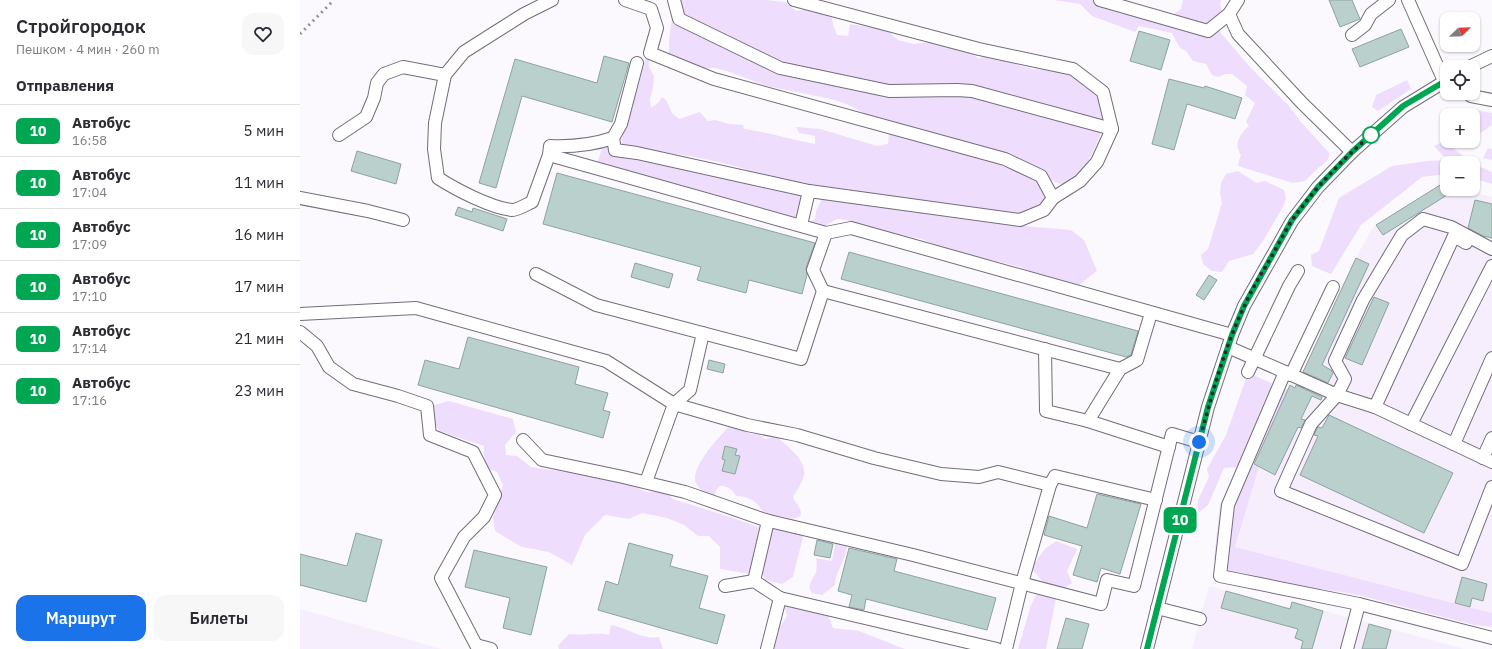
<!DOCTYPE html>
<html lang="ru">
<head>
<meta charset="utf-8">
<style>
  :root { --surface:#fff; --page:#f7f7f7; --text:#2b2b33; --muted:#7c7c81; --line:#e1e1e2; --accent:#1a73e8 }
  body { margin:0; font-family:"IBM Plex Sans",sans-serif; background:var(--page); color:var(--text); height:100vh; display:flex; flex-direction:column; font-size:15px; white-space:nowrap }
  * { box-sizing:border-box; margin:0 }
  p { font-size:13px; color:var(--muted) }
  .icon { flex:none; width:22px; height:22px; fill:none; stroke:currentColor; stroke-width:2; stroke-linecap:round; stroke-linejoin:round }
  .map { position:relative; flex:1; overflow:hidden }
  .panel { display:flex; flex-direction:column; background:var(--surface); width:300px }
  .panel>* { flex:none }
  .badge { padding:0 8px; border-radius:6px; font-size:14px; line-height:26px }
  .needle { width:26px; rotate:67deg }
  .fabs { position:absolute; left:1140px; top:12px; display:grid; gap:8px }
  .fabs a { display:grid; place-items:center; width:40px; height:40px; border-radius:8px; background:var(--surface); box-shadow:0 1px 3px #0004; font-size:20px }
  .you { position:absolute; width:20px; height:20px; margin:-10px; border:3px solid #fff; border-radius:50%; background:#1a73e8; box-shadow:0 0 0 6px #1a73e833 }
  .map>.badge { position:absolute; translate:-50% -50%; box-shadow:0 0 0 2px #fff }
  h2 { padding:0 16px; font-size:15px; line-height:36px }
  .round { display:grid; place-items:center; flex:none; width:42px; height:42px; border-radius:12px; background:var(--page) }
  .overview { display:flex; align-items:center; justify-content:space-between; height:68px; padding:0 16px }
  h1 { font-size:19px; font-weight:600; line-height:30px }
  .button { display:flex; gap:8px; margin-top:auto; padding:8px 16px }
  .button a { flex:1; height:46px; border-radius:12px; background:var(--accent); color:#fff; font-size:16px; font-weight:600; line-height:46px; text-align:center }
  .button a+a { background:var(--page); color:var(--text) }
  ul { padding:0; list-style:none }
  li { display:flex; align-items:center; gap:12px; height:52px; padding:0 16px; border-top:1px solid var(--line) }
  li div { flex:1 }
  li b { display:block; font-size:15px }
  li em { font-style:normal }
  li .badge { min-width:44px; font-weight:700; text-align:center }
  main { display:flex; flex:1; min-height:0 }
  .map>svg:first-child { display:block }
  .built { fill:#f6eefd }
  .green { fill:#eeddfd }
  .building { fill:#bad0cc; stroke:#8da39f }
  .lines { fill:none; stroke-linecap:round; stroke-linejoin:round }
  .minor-casing { stroke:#746c7b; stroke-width:14 }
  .minor { stroke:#fff; stroke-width:12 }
  .rail { stroke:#949196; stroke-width:3; stroke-dasharray:2 4; stroke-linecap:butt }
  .line-casing { stroke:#fff; stroke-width:9 }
  .line { stroke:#00a651; stroke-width:6 }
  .walk { stroke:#2c282e; stroke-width:4; stroke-dasharray:0 7.2 }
  .stop-dot { fill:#fff; stroke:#00a651; stroke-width:2 }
</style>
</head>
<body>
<main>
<section class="panel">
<div class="overview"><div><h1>Стройгородок</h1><p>Пешком · 4 мин · 260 m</p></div><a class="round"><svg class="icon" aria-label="heart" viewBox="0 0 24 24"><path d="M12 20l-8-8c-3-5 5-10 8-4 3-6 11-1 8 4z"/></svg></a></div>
<h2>Отправления</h2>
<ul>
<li><span class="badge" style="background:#00a651;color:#fff">10</span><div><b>Автобус</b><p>16:58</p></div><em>5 мин</em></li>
<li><span class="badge" style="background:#00a651;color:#fff">10</span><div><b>Автобус</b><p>17:04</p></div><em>11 мин</em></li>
<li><span class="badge" style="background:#00a651;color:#fff">10</span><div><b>Автобус</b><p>17:09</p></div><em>16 мин</em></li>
<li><span class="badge" style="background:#00a651;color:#fff">10</span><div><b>Автобус</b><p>17:10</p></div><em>17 мин</em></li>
<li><span class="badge" style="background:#00a651;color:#fff">10</span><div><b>Автобус</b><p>17:14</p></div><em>21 мин</em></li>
<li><span class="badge" style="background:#00a651;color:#fff">10</span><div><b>Автобус</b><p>17:16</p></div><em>23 мин</em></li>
</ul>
<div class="button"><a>Маршрут</a><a>Билеты</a></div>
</section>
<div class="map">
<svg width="1192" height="649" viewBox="0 0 1192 649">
  <rect width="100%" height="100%" fill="#fbf9fd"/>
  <!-- built -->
  <g class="built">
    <polygon points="1145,182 1147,185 1147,189 1150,189 1152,192 1161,189 1192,197 1192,613 935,547 959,467 953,464 990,385 995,387 1056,258 1071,230 1076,225"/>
    <polygon points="909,586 990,608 992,602 1164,649 892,649"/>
    <polygon points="0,609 142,649 0,649"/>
  </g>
  <!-- green -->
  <g class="green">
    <path d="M380,0H466L485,2L496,11L513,8L531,15L534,28L537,35L548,36L550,24L587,30L598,40L613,44L639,41L660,46L679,59L685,55L732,69L752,70L779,76L800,91C801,98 804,106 804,113C805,131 784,182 763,184C756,184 750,179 744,175L641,138L619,128H604L567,115L549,105L531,99L467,86L427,71L414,68L387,69L369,59C369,39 369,18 380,0Z"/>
    <path d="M754,0H801L813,10L821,14L838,16L875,26L883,31L891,32L896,30L900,36L919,31L950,67L989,106L1001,122L1030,154L1027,161L1017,169L1005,181L993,183L938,166L939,160L941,155C933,144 940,134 949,126L946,122L955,103L945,95L947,86L932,74H926L918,77L912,75L906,64L893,61L886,51L880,48L872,33L839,26L835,32L792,16L780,4Z"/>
    <polygon points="883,0 921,0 920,5 922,11 912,22 901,26 877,18 875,13 881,9"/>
    <path d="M349,56V67L354,76L353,88L350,99L351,108L359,102L362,97L366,100L372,113L379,119L400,112L408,121L415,120L429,124L443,125L444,129C468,132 491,140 515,144V136L499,133L496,127L520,129L577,146L588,144L589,133L696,160L741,181L748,199L737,207L726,212L702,215L602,203L465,177C431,162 392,156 355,151C344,149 332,151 322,147L321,126L332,96L338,87L345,60Z"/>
    <polygon points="1107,80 1111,89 1078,111 1072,107 1076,95"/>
    <polygon points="1170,109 1192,113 1192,125 1176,136 1173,131 1173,115 1155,115"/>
    <polygon points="1144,141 1172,163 1147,163 1147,174 1122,177 1061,225 1031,274 1012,266 1011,255 1019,251 1039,198 1092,166 1127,161 1147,160 1134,146"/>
    <polygon points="303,146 314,146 504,192 497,221 297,163"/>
    <polygon points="1188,148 1192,149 1192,160 1183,158"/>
    <polygon points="1173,164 1192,172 1192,184 1173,178"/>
    <polygon points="938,171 957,183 965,181 984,190 986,198 983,207 963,241 953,254 929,261 922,272 912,271 903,264 901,255 908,249 922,203 920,193 921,183 926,174"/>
    <polygon points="532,198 617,213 645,212 664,218 692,223 713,224 724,226 771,230 784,240 797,271 779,285 751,281 720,267 639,247 622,239 567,228 547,220 537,219 520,229 504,224 515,219 516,211 522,199"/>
    <polygon points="948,373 988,390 953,464 959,467 935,547 1192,613 1192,627 1174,625 1058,595 1022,589 995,589 953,578 945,573 927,571 930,555 918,562 914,559 920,505 940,467 924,468 908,505 897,514 898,500 909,477 907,469 926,435"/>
    <polygon points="149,401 213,419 216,432 205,445 206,455 217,456 231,467 315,479 347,492 366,491 373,499 430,517 464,529 450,574 420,569 420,547 409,536 398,536 384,525 367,518 342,513 329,519 305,515 285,535 272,565 249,552 222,547 195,531 193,518 203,485 197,472 186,468 184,455 184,446 139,431 128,407"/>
    <path d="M433,423C443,430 447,435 459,434L465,439L476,437C486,444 506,460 504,474C503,482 497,490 493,497C495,504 502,507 501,515C493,522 489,517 480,516C476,515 471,516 467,515C463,513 461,509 459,506C453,499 444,496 436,496C432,489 428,486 420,486L416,490L415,496L405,495C402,491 395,484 395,479C394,463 422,433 433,423Z"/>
    <polygon points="480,526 504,533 493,577 482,584 465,580 462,572 471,528"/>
    <path d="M536,539L547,542C547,560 536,569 535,585L522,595L512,593C506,584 513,580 516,572C517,567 517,563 516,558L532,561Z"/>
    <polygon points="756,541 777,549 767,571 772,583 757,593 746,649 718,649 731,605 743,582 731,568 745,549"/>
    <polygon points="484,605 501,605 525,607 533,628 559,631 605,649 474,649 480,627 487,616"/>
    <path d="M311,625C328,628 342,640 359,637L363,649H259L258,646L269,634C283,636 295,632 309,635Z"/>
  </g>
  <!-- building -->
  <g class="building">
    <polygon points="1029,0 1052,0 1060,19 1040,27"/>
    <polygon points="1101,29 1109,47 1060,67 1052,49"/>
    <polygon points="839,31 870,40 861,70 830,61"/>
    <polygon points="304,56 329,63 312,122 222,96 196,188 179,183 215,59 297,83"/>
    <polygon points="869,79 904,88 905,86 942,98 935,119 887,104 874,150 852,144"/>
    <polygon points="57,151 101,164 96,184 51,171"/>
    <polygon points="257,173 515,243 506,268 507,275 502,294 449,280 446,293 397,280 401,267 243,224"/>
    <polygon points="1145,182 1147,185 1147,189 1150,189 1152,192 1083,235 1076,225"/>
    <polygon points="1175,200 1192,204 1192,238 1183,236 1168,228"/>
    <polygon points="158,207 172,212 173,208 207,219 203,231 155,215"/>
    <polygon points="549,252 838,331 831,355 826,357 541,279"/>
    <polygon points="1056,258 1069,264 1022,365 1031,370 1033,373 1028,383 1003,372"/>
    <polygon points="335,263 373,274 369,288 331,277"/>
    <polygon points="909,275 917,280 904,300 896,295"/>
    <polygon points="1074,297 1089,303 1062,365 1045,358"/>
    <polygon points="168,337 279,367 275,384 308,393 303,410 310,412 303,438 118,385 125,360 159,369"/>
    <polygon points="409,360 425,364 423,373 407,369"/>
    <polygon points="990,385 995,388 996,385 1022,397 1021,400 1012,396 1001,419 1005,420 1001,428 998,427 975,475 954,464"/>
    <polygon points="1029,415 1153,473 1124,533 1000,475 1018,436 1014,435 1017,428 1018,427 1022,428"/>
    <polygon points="425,446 437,449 435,455 440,456 435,474 422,471 425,460 422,459"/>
    <polygon points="797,494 841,504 820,574 801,568 797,582 773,575 782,546 744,535 749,516 787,528"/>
    <polygon points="56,533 82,540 66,602 0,585 0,554 47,566"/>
    <polygon points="517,540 533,544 530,558 514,555"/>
    <polygon points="329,543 373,555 370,566 408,576 399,608 425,615 417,644 298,610 306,581 318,585"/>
    <polygon points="549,548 597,559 594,571 696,598 687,630 566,599 564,610 549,607 552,595 538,591"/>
    <polygon points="174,550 247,567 231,635 203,628 210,598 165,587"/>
    <polygon points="1162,577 1187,584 1183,601 1172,598 1170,607 1155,603"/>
    <polygon points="926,591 990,609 992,602 1023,611 1012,649 1001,649 1003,641 995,638 998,629 921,608"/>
    <polygon points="766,618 789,624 782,649 757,649"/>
    <polygon points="1069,624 1091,630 1086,649 1062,649"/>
  </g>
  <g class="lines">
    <defs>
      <g id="minor">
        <path d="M252,0L224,14L164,52L145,75L135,123L134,149L138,178C155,189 191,208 212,210C218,210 227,204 232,202L249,155L250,146C272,147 292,145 313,138L321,124L337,63"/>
        <polyline points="325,0 351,9 357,28 350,53 414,79 705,159 741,176 753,198 744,210 720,220 509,191 501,225"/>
        <polyline points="374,0 379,19 480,68 589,91 657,90 672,91 812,129"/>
        <polyline points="494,0 679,49 773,69 803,92 812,129 797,162 780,181 753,198"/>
        <polyline points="800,0 908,31 929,14"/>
        <polyline points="938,0 929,14 938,34 1002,103 1052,152"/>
        <polyline points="1108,0 1144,81"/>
        <polyline points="1052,35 1065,25 1071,14 1089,0"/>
        <polyline points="1169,67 1192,56"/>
        <polyline points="1169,93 1171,96 1192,100"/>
        <polyline points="39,135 66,117 74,98 77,83 84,74 103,67 145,75"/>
        <polyline points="313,138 315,150 337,153 509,191"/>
        <polyline points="249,155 526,233"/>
        <polyline points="0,198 68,211 103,220"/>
        <polyline points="236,274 296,305 501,359 523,291 513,270 526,233 551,228 932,335"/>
        <polyline points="523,291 820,369"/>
        <polyline points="0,314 116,308 306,361 374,404 390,390 403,333"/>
        <polyline points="0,332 17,346 29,367 53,384 98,396 127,406 130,435 173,452 195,495 184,517 164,537 141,578 176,645 191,649"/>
        <polyline points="928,347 985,372 928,505 920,576 1059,604 1192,638"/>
        <polyline points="745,349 746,411 788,421 869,447"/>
        <polyline points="948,372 989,286 998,271"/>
        <polyline points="985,372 1037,395 1045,379 1035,361 1063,300 1102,235 1123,219 1151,227 1192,249"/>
        <polyline points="991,375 1033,287"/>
        <polyline points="1075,407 1154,236 1166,243"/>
        <polyline points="788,421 820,369 837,360 851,313"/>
        <polyline points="1111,424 1192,266"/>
        <polyline points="223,440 242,460 323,477 385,492 468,521 454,581"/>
        <polyline points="1154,444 1192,358"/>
        <polyline points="1183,458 1192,438"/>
        <polyline points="1192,462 1075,407 1037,395 1011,424 981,491 1162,564 1192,487"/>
        <polyline points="346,482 374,404 447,425 497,435 574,458 641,474 679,477 698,472 750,485"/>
        <polyline points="465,520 613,555 801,604 807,580 834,586 872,434 899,442"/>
        <polyline points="425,586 454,581 480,598 467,649"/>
        <polyline points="480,598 697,649"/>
        <polyline points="857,608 900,619"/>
        <polyline points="706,649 722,583 750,485 755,476 856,500"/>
        <polyline points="847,649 908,407 932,335 944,306 992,221 1018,187 1052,152 1103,107 1147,80"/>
        <polyline points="1047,649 1059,604"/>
      </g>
    </defs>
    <!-- minor casing -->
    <use href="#minor" class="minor-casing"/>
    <!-- minor -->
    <use href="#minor" class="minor"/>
    <!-- rail -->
    <polyline class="rail" points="0,34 34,0"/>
  </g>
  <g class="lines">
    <defs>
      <polyline id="line" points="847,649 908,407 932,335 944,306 992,220 1018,187 1052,152 1103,106 1147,80"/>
    </defs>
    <!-- line casing -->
    <use href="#line" class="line-casing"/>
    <!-- line -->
    <use href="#line" class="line"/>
    <!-- walk -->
    <path class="walk" d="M899,442C911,398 924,348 944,307C951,290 961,275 970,259C978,246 984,232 993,219C1015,188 1042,160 1071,135"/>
  </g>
  <!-- markers -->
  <circle class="stop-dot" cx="1071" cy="135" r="8"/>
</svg>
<div class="fabs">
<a><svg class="needle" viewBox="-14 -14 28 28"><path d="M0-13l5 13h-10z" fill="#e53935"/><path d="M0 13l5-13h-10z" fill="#7c7c81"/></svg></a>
<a><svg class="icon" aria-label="locate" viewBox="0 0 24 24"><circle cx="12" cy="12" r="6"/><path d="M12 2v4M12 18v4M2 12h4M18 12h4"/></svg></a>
<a>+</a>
<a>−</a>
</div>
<div class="you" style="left:899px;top:442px"></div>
<b class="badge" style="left:880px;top:520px;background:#00a651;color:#fff">10</b>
</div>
</main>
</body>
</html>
